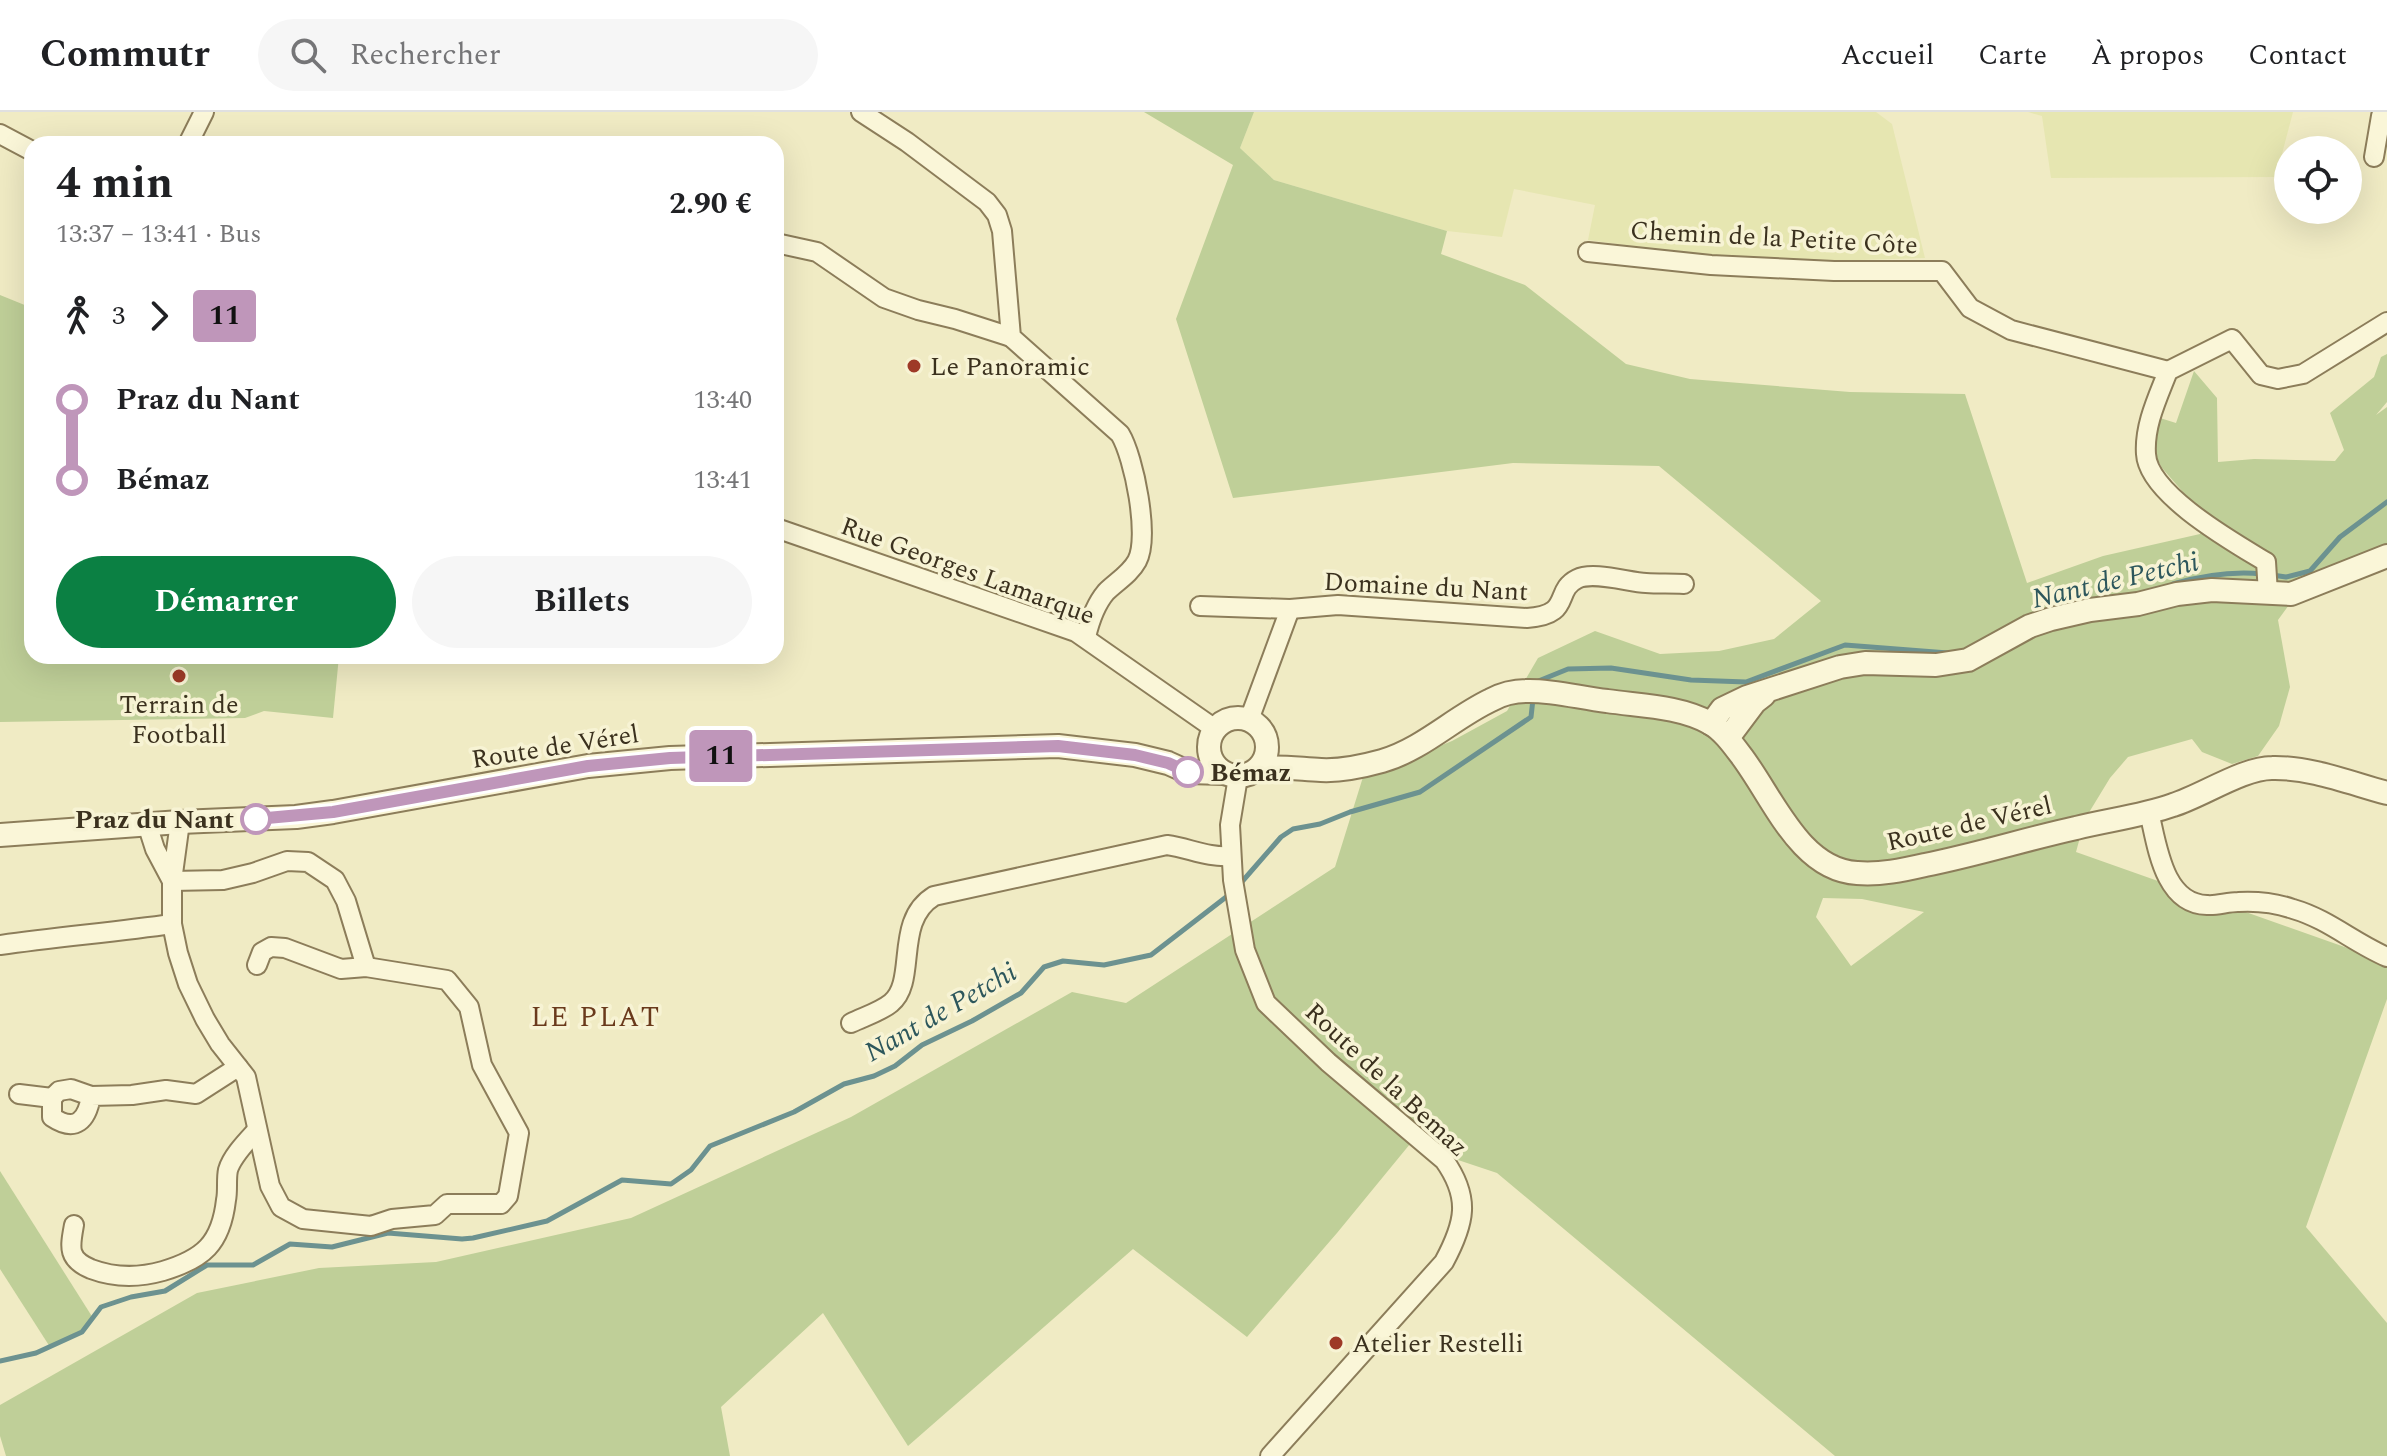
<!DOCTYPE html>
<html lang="fr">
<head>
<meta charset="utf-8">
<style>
  :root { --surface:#fff; --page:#f6f6f6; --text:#202124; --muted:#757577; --line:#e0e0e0; --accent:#0b8043 }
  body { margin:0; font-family:Spectral,serif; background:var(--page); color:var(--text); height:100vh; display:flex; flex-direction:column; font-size:30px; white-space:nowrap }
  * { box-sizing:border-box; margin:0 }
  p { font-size:26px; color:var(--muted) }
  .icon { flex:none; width:44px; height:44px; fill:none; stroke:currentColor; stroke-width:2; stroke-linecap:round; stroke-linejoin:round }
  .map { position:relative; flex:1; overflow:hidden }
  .drawer { position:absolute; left:24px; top:24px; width:760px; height:528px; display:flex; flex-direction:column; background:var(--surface); border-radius:24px; box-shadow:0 8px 32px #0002 }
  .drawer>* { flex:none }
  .badge { padding:0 16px; border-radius:6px; font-size:28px; line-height:52px }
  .controls { position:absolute; left:2274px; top:24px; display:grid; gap:16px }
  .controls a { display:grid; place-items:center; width:88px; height:88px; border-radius:50%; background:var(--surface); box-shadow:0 8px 32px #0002; font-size:40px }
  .map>.badge { position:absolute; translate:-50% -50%; box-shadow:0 0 0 4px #fff }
  .legs { display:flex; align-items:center; gap:12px; height:88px; padding:0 32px; font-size:26px }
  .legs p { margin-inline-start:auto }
  .head { display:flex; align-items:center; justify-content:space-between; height:136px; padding:0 32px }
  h1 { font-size:44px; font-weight:700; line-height:60px }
  .button { display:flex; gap:16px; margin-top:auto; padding:16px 32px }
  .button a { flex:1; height:92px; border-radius:48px; background:var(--accent); color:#fff; font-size:32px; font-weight:700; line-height:92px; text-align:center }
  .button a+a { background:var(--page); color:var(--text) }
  ul { padding:0 32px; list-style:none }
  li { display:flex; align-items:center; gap:28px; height:80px; font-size:30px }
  li i { display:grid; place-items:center; width:12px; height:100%; margin:0 10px; background:currentColor }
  li i::after { content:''; width:20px; height:20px; margin:-10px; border:6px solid; border-radius:50%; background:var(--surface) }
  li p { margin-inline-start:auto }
  li:first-child i { background:linear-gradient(#0000 50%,currentColor 0) }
  li:last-child i { background:linear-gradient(currentColor 50%,#0000 0) }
  header { display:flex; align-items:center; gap:48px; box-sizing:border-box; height:112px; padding:0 40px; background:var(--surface); border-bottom:2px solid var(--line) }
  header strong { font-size:38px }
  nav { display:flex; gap:44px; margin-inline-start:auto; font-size:28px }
  .search { width:560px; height:72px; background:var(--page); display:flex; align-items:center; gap:20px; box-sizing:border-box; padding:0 28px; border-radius:44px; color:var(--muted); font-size:30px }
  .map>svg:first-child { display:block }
  .farmland { fill:#e6e6b1 }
  .green { fill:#bfcf98; fill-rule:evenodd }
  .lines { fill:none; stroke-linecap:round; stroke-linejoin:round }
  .stream { stroke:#6c9290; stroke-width:5 }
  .minor-casing { stroke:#8c7d5a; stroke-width:22 }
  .tertiary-casing { stroke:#8c7d5a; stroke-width:26 }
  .minor { stroke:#faf6d8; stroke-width:18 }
  .tertiary { stroke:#faf6d8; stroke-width:22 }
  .line-1-casing { stroke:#fff; stroke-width:18 }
  .line-1 { stroke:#bf96ba; stroke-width:12 }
  .poi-dot { fill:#9e3a27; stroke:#f7f3d4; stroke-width:3 }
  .stop-1-dot { fill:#fff; stroke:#bf96ba; stroke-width:4 }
  .labels { text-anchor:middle; stroke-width:7; stroke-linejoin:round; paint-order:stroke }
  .street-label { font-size:26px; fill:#3b311e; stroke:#f7f3d4 }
  .poi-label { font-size:26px; fill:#3b311e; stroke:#f7f3d4; text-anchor:start }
  .stop-label { font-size:26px; font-weight:bold; fill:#3b311e; stroke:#f7f3d4; text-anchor:start }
  .water-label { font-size:28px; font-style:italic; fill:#2d575c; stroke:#f7f3d4 }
  .neighbourhood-label { font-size:28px; letter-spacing:2px; fill:#6a3a1c; stroke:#f7f3d4 }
</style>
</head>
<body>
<header>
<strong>Commutr</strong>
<div class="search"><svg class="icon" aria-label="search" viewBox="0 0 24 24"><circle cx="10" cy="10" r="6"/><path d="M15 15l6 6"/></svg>Rechercher</div>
<nav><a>Accueil</a><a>Carte</a><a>À propos</a><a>Contact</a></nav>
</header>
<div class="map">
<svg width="2387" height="1344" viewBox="0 0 2387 1344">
  <rect width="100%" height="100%" fill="#f0ebc4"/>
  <!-- farmland -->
  <g class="farmland">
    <polygon points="1254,0 1876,0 1892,12 1925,146 1757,151 1588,128 1595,93 1514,77 1502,125 1447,119 1274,68 1240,36"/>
    <polygon points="2028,0 2293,0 2276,65 2051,66 2042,4"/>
  </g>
  <!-- green -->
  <g class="green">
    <path d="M1144,0H1254L1240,36L1274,68L1447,119L1441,142L1525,173L1626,252L1690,267L1850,280L1965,282L2027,471L2103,444L2200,422L2204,404L2162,356L2154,341L2160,306L2176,311L2194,259L2217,286L2218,350L2254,347L2335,349L2344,338L2330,301L2374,265L2381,245L2387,242V290L2376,303L2387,295V440L2305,471L2278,508L2290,575L2279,614L2258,644L2232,652L2202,640L2192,627L2128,645L2110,666L2085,707L2076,740L2387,850V887L2306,1115L2387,1211V1344H1835L1497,1061L1410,1032L1337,1121L1247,1225L1133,1137L908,1334L823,1201L721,1295L730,1344H6L0,1324V1293L197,1181L319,1156L436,1150L631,1106L851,1005L1072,880L1126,891L1335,755L1363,665L1452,629L1507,599L1538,546L1595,519L1660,542L1719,539L1774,527L1821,489L1659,354L1513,351L1233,386L1176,207L1233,53ZM1823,786L1862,787L1924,800L1851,854L1816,805Z"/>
    <polygon points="0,183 32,196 32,544 339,544 333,606 264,599 245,606 0,610"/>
    <polygon points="0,1059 93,1206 82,1220 50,1235 0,1157"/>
  </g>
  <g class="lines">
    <!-- stream -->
    <g class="stream">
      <polyline points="2272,463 2286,465 2310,459 2340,425 2387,390"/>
      <path d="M2173,472C2201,464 2233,459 2262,462"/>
      <polyline points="1536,570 1568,557 1611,556 1691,568 1746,570 1845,533 1948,541"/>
      <polyline points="1240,772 1281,725 1293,717 1320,712 1350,700 1420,680 1531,605 1533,587"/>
      <polyline points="0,1249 36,1241 82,1220 101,1195 131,1185 165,1179 207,1153 253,1153 290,1132 332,1135 388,1121 462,1127 473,1126 547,1109 622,1068 671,1072 691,1058 710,1034 794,1000 844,972 874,964 895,954 922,933 972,909 1021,881 1044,855 1063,849 1104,853 1151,843 1230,782"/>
    </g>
    <defs>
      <g id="minor">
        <path d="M861,0L907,30L987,90L997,103L1002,119L1011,225L1120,322C1134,345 1150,425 1137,449C1130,462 1116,470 1106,480C1095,493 1090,508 1086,525"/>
        <polyline points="0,22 32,39"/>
        <polyline points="188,32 204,0"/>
        <polyline points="2374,45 2381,4 2387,6"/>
        <polyline points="776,131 817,140 884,186 918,198 955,207 1011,225"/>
        <polyline points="1588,140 1711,153 1834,159 1942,159 1970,196 2011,218 2168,259"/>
        <polyline points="776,416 1076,520 1215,617"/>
        <path d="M2268,481L2266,450C2233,430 2148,382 2146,342C2144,313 2158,285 2168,259L2232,227L2261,263L2278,267L2303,262L2387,210"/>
        <path d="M1200,494L1290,497L1338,493L1527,506C1573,503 1553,479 1577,467C1593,459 1628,470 1646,471C1659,472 1671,471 1684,472"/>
        <polyline points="1249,608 1290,497"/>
        <path d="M1238,665L1230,713L1233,768L1245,838L1266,891L1328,950L1444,1048C1471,1086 1465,1111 1444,1150L1270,1344"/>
        <path d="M2149,700C2157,732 2163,792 2207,793C2217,794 2227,790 2238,790C2256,789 2276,791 2293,797C2328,807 2354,831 2387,845"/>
        <polyline points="180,710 172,769 172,812 178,841 188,872 205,907 220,932 246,965 270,1074 281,1095 303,1107 371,1114 392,1107 435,1103 447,1092 501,1092 508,1084 519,1021 482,953 469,895 447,868 366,855 341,857 285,836 271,835 262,840 257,853"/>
        <polyline points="147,712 155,737 172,769"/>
        <polyline points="172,769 223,768 253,761 287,749 308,750 335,768 346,789 366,855"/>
        <path d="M0,833C57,825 115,820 172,812"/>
        <path d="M851,911C863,905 880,900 891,891C918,869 893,809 934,784L1167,733C1189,736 1208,746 1231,744"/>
        <polyline points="19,982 52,986"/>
        <path d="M91,984C87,1008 76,1021 52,1005V986L59,979L71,977L91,984L132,983L166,978L196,982L238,955"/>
        <path d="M74,1113C70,1135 67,1147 91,1157C115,1166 138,1166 163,1159C203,1147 221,1132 226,1088C228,1079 226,1067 228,1058C232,1044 247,1029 257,1018"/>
      </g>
      <g id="tertiary">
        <circle cx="1238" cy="635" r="29"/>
        <polyline points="1711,612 1722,597 1747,585 1840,555 1865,551 1936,553 1968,548 2030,514 2051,507 2090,498 2138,492 2177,482 2212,478 2291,482 2387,444"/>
        <polyline points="1728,626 1755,590 1764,583"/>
        <path d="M1259,656C1280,654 1300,657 1321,658C1340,659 1364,654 1382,649C1423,637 1453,606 1491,588C1502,582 1513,579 1526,579C1553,578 1580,586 1607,589C1641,594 1679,594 1710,611C1722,618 1731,630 1740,642C1772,683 1799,758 1857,761C1880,763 1903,758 1925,753C1976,743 2026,727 2076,716C2108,708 2142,704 2173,693C2202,684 2243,656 2272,656C2310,655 2350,671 2387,681"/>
        <polyline points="0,723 180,710 296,705 333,700 588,654 670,646 1058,634 1135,643 1168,651 1188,660 1223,661"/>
      </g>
    </defs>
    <!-- minor casing -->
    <use href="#minor" class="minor-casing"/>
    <!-- tertiary casing -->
    <use href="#tertiary" class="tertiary-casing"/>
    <!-- minor -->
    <use href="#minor" class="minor"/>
    <!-- tertiary -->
    <use href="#tertiary" class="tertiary"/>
  </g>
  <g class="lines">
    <defs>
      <polyline id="line-1" points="256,707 333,700 588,654 670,646 1058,634 1135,643 1168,651 1188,660"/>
    </defs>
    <!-- line-1 casing -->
    <use href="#line-1" class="line-1-casing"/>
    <!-- line-1 -->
    <use href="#line-1" class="line-1"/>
  </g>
  <!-- markers -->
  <g class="poi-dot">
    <circle cx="914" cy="254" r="8"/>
    <circle cx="179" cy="564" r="8"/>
    <circle cx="1336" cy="1231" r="8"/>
  </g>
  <g class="stop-1-dot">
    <circle cx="1188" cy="660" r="14"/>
    <circle cx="256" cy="707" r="14"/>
  </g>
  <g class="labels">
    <!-- street labels -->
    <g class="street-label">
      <text transform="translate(1774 125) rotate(3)" y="9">Chemin de la Petite Côte</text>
      <text transform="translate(968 458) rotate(20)" y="9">Rue Georges Lamarque</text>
      <text transform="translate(1426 474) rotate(3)" y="9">Domaine du Nant</text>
      <text transform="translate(555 634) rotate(-9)" y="9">Route de Vérel</text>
      <text transform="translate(1969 711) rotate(-13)" y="9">Route de Vérel</text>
      <text transform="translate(1387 967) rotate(43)" y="9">Route de la Bemaz</text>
    </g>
    <!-- poi labels -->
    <g class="poi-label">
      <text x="930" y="263">Le Panoramic</text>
      <text x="179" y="601" text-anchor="middle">Terrain de<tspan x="179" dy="30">Football</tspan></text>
      <text x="1352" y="1240">Atelier Restelli</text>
    </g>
    <!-- stop labels -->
    <g class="stop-label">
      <text x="1210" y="669">Bémaz</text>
      <text x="234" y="716" text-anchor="end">Praz du Nant</text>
    </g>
    <!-- water labels -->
    <g class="water-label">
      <text transform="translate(2115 467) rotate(-13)" y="10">Nant de Petchi</text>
      <text transform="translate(940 899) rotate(-30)" y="10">Nant de Petchi</text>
    </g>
    <!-- neighbourhood labels -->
    <g class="neighbourhood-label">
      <text x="596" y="914">LE PLAT</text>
    </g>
  </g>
</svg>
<div class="controls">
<a><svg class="icon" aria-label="locate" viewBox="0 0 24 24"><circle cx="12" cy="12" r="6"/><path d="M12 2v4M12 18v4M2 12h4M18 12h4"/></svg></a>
</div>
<b class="badge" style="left:721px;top:644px;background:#bf96ba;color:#111">11</b>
<section class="drawer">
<div class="head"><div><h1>4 min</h1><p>13:37 – 13:41 · Bus</p></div><b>2.90 €</b></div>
<div class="legs"><svg class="icon" aria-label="walk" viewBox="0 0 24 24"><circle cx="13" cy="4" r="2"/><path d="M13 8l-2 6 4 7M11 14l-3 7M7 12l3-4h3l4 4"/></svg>3<svg class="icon" aria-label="forward" viewBox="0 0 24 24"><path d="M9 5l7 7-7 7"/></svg><b class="badge" style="background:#bf96ba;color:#111">11</b></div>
<ul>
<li><i style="color:#bf96ba"></i><b>Praz du Nant</b><p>13:40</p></li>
<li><i style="color:#bf96ba"></i><b>Bémaz</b><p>13:41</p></li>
</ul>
<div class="button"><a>Démarrer</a><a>Billets</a></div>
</section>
</div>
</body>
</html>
